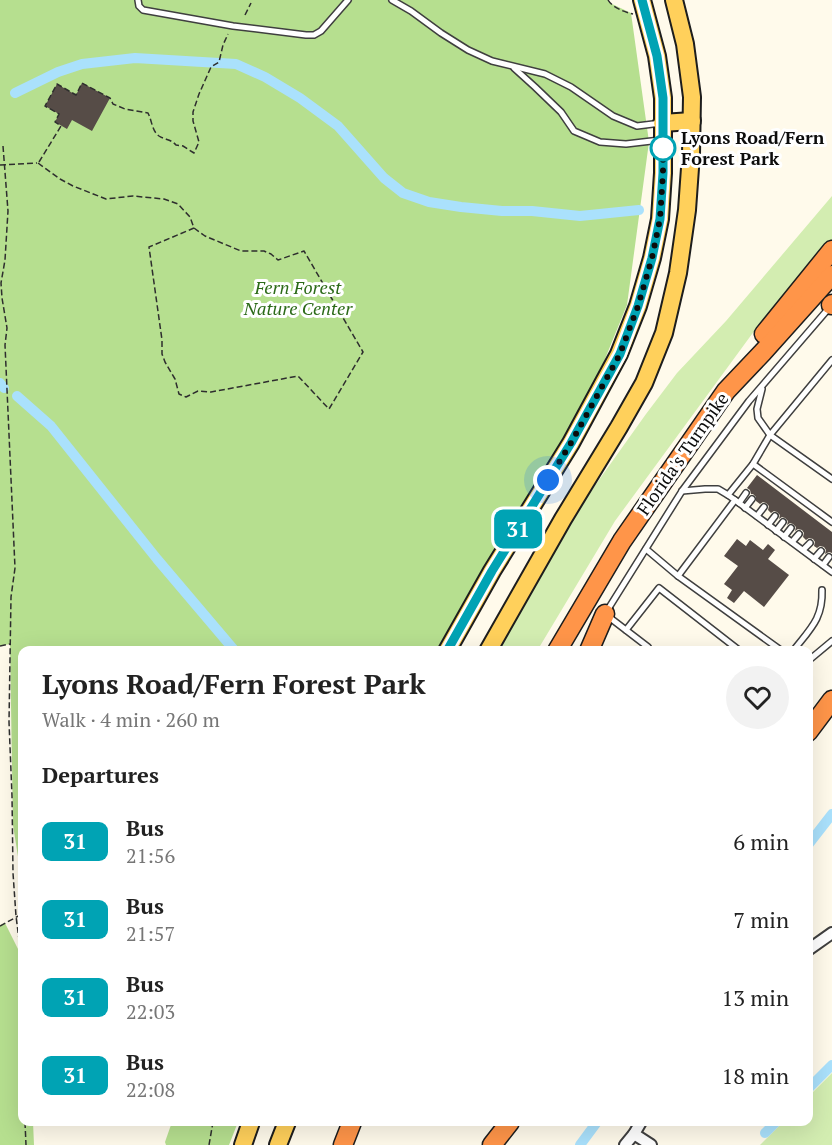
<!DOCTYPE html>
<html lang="en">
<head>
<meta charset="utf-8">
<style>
  :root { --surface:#fff; --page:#f2f2f2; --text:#222; --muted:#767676 }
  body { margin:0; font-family:"PT Serif",serif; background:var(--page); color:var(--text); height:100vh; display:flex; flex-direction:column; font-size:22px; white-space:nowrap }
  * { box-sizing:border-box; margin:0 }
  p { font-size:20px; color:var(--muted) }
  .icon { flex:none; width:33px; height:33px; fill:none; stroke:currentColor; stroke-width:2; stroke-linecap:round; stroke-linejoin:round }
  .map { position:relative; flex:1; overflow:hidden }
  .panel { position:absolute; left:18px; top:646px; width:795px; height:480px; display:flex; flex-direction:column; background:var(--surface); border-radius:12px; box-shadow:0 6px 24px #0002 }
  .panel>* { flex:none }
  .badge { padding:0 12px; border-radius:9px; font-size:21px; line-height:39px }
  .you { position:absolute; width:30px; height:30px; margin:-15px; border:4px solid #fff; border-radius:50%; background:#1a73e8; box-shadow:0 0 0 9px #1a73e833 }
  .map>.badge { position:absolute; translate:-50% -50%; box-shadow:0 0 0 3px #fff }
  h2 { padding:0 24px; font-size:22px; line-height:54px }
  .round { display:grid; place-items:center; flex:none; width:63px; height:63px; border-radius:32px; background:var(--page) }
  .headline { display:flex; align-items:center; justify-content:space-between; height:102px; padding:0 24px }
  h1 { font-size:28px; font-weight:600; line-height:45px }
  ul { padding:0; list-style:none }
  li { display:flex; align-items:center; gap:18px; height:78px; padding:0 24px }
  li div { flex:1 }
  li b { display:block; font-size:22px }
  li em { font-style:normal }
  li .badge { min-width:66px; font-weight:700; text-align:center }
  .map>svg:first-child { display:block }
  .green { fill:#d3edb1 }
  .forest { fill:#b6df8f }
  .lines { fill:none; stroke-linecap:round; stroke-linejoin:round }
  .canal { stroke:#aae1fc; stroke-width:10 }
  .building { fill:#564c47 }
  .lane-casing { stroke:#3f3f3f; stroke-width:8 }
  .street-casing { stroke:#3f3f3f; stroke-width:14 }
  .primary-casing { stroke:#1d1d1d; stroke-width:20 }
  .highway-casing { stroke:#1d1d1d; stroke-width:21 }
  .path { stroke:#2e2e2e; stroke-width:1.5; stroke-dasharray:6 3; stroke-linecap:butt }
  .lane { stroke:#fff; stroke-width:5 }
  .street { stroke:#fff; stroke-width:10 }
  .primary { stroke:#ffd05b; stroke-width:16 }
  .highway { stroke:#ff9549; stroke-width:18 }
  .line-casing { stroke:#fff; stroke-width:14 }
  .line { stroke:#00a3b4; stroke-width:9 }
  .walk { stroke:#0c0c0c; stroke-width:6; stroke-dasharray:0 10.8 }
  .stop-dot { fill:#fff; stroke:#00a3b4; stroke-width:3 }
  .labels { text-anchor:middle; stroke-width:6; stroke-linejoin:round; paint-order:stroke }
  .stop-label { font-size:18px; font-weight:bold; fill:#0c0c0c; stroke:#fff; text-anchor:start }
  .park-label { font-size:18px; font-style:italic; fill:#2b6a17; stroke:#fff }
  .street-label { font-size:18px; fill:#0c0c0c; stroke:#fff }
</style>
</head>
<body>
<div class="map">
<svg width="832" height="1145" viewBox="0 0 832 1145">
  <rect width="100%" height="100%" fill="#fffaeb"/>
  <!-- green -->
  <g class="green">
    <polygon points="832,196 832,240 752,334 615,521 537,651 499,651 534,586 584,501 646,414 677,373 726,321"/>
    <polygon points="832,1073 832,1145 760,1145 783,1122 808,1122 809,1096"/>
  </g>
  <!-- forest -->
  <g class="forest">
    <polygon points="0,0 608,0 610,3 631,13 649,142 627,305 598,376 450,651 22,651 22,882 13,825 10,644 0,646"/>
    <polygon points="5,923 21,955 22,1122 33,1122 34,1145 0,1145 0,925"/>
    <polygon points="172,1122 238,1122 229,1145 166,1145 165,1142"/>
  </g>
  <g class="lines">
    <!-- canal -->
    <g class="canal">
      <polyline points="15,93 58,72 82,64 135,58 236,64 265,77 300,98 338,126 384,178 403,193 429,202 461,207 502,211 532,211 580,216 639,210"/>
      <polyline points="0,383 4,388"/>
      <polyline points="17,396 51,426 157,559 235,651"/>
      <polyline points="808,845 832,814"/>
      <polyline points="808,1089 832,1065"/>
      <polyline points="765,1133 776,1122"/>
      <polyline points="580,1145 597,1122"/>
    </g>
  </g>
  <!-- building -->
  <g class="building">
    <polygon points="82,83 110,98 92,131 72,120 67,129 55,122 59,114 45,106 57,84 76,95"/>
    <polygon points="757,475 832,532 832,553 829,552 825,554 826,550 824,547 820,546 817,548 814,546 815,542 813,539 809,538 806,540 803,537 804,533 802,530 798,529 795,531 796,527 793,524 790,523 787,525 788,521 785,518 782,517 779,519 780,515 777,512 774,511 771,513 768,510 769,506 766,503 763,502 760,504 756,501 756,497 753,494 751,494 750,490 747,488"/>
    <polygon points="737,539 746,546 750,540 763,550 768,544 775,550 768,559 789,575 764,607 744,591 734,603 727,598 732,590 724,584 738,566 724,556"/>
  </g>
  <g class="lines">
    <defs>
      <g id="lane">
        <polyline points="138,0 139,6 143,10 233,26 306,35 314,35 321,31 348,0"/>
        <polyline points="392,0 411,11 441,33 468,50 492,61 545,74 571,87 613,116 637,126 661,123"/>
        <polyline points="514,68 535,87 561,112 574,131 600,142 626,144 660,140"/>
        <polyline points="762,389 757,409 758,418 770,435 832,479"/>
        <polyline points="753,464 832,522"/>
        <polyline points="682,491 705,489 718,489 728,495"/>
        <polyline points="735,500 832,572"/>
        <polyline points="739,503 746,493"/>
        <polyline points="745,508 752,499"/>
        <polyline points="757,516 764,507"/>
        <polyline points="768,525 775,516"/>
        <polyline points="776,531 783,522"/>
        <polyline points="784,537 791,528"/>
        <polyline points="792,542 799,534"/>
        <polyline points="646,549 678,576 782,651"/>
        <polyline points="803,550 810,543"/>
        <polyline points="814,559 821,551"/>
        <polyline points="823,565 829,557"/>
        <polyline points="678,576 735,500 728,495 753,464 770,435 832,360"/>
        <polyline points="626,630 659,588 740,651"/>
        <polyline points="645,651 648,647 605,614 682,491 749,401 829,308"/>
        <path d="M793,651C810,629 823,619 822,590"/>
        <polyline points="808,661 832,641"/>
      </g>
      <g id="street">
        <polyline points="808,950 832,933"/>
        <polyline points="634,1134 651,1145"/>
        <polyline points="625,1145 634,1134 641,1122"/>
      </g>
      <g id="primary">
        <polyline points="662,123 692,121"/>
        <polyline points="447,651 492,571 571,443 619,354 638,306 652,258 660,219 663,173 663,98 657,56 642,0"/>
        <polyline points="488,651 563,519 619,427 644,383 664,333 678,273 687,210 691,154 692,97 685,44 674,0"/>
        <polyline points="243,1145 251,1122"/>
        <polyline points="278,1145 287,1122"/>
      </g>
      <g id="highway">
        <polyline points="831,305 832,304"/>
        <polyline points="764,334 832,250"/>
        <polyline points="557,651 622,541 726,391 763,352 832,275"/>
        <polyline points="589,651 605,614"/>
        <polyline points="808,732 832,700"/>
        <polyline points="343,1145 352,1122"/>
        <polyline points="492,1145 510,1122"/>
      </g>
    </defs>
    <!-- lane casing -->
    <use href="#lane" class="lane-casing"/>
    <!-- street casing -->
    <use href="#street" class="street-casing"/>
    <!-- primary casing -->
    <use href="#primary" class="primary-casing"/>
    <!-- highway casing -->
    <use href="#highway" class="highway-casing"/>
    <!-- path -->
    <g class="path">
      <path d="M608,0C612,7 624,12 633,14"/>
      <polyline points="245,15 251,3"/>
      <polyline points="3,146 8,211 5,260 1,283 2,298 7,328 5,345 15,568 11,597 9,722 12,796 13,873 16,916 21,955 22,1013"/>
      <path d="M39,162L61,126L55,122L59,114L45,106L57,84L76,95L82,83L110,98L113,104L125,109L148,113C152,121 152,131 159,136C165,140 171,139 176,145L183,146L194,153L199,142L193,121V112L199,94L211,67L219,62L223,45L228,34"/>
      <polyline points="38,163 60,179 73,186 106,199 133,196 164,199 178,204 190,217 194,228 205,236 241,251 264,251 271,254 278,260 304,251 363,352 329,409 298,376 211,392 198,391 186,397 179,394 175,379 165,362 162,354 162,340 149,247 194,228"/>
      <polyline points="0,165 37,163"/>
      <polyline points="0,646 10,644"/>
      <polyline points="0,926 22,914"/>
      <polyline points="22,1073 22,1084"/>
      <polyline points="25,1122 26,1145"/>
      <polyline points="209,1145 213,1122"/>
    </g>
    <!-- lane -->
    <use href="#lane" class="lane"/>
    <!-- street -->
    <use href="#street" class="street"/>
    <!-- primary -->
    <use href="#primary" class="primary"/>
    <!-- highway -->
    <use href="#highway" class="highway"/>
  </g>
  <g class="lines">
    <defs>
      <polyline id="line" points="447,651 492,571 571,443 620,354 638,306 652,258 660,219 663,173 663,98 657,56 642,0"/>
    </defs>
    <!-- line casing -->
    <use href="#line" class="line-casing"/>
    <!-- line -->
    <use href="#line" class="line"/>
    <!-- walk -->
    <polyline class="walk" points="548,480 571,443 620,354 638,306 652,258 660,219 663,173 663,140 663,148"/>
  </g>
  <!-- markers -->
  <circle class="stop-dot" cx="663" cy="148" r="12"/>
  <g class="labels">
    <!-- stop labels -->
    <g class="stop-label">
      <text x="681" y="144">Lyons Road/Fern<tspan x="681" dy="21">Forest Park</tspan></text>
    </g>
    <!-- park labels -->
    <g class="park-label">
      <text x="298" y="294">Fern Forest<tspan x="298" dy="21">Nature Center</tspan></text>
    </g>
    <!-- street labels -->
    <g class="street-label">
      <text transform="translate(683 454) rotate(-55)" y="6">Florida's Turnpike</text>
    </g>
  </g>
</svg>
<div class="you" style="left:548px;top:480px"></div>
<b class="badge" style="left:518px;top:529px;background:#00a3b4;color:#fff">31</b>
<section class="panel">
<div class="headline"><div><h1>Lyons Road/Fern Forest Park</h1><p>Walk · 4 min · 260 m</p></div><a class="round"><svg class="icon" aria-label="heart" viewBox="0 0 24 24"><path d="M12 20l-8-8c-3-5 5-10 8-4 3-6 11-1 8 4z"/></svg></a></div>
<h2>Departures</h2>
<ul>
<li><span class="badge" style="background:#00a3b4;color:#fff">31</span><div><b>Bus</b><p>21:56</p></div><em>6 min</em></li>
<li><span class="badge" style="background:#00a3b4;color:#fff">31</span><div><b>Bus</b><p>21:57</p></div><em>7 min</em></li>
<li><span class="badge" style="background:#00a3b4;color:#fff">31</span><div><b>Bus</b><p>22:03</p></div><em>13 min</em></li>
<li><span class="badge" style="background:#00a3b4;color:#fff">31</span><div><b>Bus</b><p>22:08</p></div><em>18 min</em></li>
</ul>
</section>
</div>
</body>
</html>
